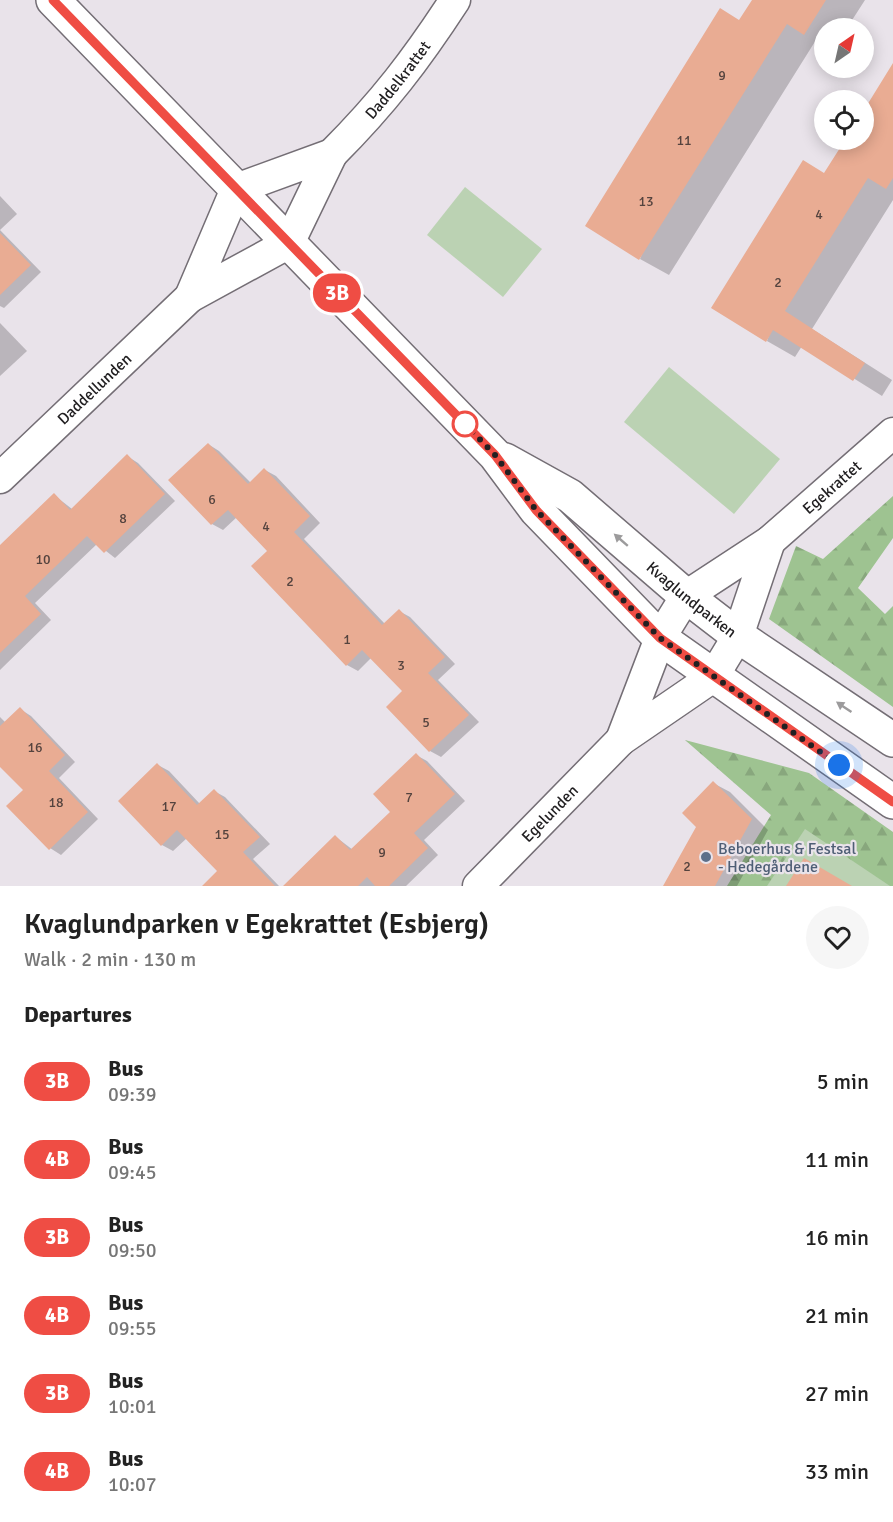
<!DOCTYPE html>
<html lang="en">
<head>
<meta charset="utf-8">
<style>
  :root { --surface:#fff; --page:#f6f6f6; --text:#222; --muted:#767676 }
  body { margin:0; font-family:Signika,sans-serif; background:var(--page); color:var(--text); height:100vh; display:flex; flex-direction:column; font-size:22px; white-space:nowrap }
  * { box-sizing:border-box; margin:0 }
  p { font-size:20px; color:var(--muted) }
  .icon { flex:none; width:33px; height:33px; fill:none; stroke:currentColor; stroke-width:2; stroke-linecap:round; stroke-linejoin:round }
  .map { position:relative; height:886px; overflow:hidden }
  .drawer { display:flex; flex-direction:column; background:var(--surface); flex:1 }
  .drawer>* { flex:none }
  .badge { padding:0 12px; border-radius:20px; font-size:21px; line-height:39px }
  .needle { width:39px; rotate:34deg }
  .controls { position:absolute; left:814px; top:18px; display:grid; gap:12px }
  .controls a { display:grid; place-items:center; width:60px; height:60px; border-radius:50%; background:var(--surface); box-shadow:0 3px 15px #0003; font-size:30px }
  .you { position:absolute; width:30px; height:30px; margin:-15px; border:4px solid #fff; border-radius:50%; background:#1a73e8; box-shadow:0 0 0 9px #1a73e833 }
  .map>.badge { position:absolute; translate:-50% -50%; box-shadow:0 0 0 3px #fff }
  h2 { padding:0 24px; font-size:22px; line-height:54px }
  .round { display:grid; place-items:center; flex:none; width:63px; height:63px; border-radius:32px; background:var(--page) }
  .headline { display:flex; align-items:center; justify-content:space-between; height:102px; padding:0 24px }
  h1 { font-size:28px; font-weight:600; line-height:45px }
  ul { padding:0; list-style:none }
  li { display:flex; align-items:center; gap:18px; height:78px; padding:0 24px }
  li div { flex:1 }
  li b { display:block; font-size:22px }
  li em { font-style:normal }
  li .badge { min-width:66px; font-weight:700; text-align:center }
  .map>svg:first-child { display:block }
  .forest { fill:url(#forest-firs) }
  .garden { fill:#bbd2b3 }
  .shadow { fill:#0003 }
  .building { fill:#e9ac93 }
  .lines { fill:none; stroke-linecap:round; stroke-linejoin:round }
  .minor-casing { stroke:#746e75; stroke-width:33 }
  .tertiary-casing { stroke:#746e75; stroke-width:36 }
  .minor { stroke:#fff; stroke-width:30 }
  .tertiary { stroke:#fff; stroke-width:33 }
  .oneway { fill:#9c9b9c }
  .line-casing { stroke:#fff; stroke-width:14 }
  .line { stroke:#ef4d44; stroke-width:9 }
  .walk { stroke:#222022; stroke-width:6; stroke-dasharray:0 10.8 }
  .stop-dot { fill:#fff; stroke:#ef4d44; stroke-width:3 }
  .service-dot { fill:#5c6f8a; stroke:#e9e3ea; stroke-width:2 }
  .labels { text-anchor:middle; stroke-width:4.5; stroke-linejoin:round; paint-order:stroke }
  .number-label { font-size:14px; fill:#54433e }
  .street-label { font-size:16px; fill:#222022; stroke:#e9e3ea }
  .service-label { font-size:16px; fill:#4e5e75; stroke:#e9e3ea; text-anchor:start }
</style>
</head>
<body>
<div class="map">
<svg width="893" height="886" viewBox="0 0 893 886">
  <defs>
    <pattern id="forest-firs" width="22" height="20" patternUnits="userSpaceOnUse" patternTransform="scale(1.5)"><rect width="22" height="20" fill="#9ec391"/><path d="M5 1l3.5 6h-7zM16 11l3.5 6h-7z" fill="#88a77d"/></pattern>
  </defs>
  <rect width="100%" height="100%" fill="#e9e3ea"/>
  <!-- forest -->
  <g class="forest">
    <polygon points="893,496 893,538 858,588 885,614 893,606 893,707 769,619 796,546 823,559"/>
    <polygon points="685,740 809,773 893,832 893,886 727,886 771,815"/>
  </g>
  <!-- garden -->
  <g class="garden">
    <polygon points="465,187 542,249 503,297 427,235"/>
    <polygon points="669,367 780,459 734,514 624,422"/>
    <polygon points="805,829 890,886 767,886"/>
  </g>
  <!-- shadow -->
  <g class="shadow">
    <polygon points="753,0 865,0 847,28 825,28 825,45 816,40 669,275 640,259 740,22"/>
    <polygon points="893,66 893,200 812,329 892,380 882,396 802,346 795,357 767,341 825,175 847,140 864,140 864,113"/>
    <polygon points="0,196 17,214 0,230 41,272 4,308 0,306"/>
    <polygon points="0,323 27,351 0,376"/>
    <polygon points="208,444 219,451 251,483 265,470 276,476 320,523 304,539 385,624 399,611 410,617 455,664 438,680 479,722 441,757 430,751 388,707 404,691 372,657 358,671 347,665 270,551 237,517 223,530 212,524 170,480"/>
    <polygon points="127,456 138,463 175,501 115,558 97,544 35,603 51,620 0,670 0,547 54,495 72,509"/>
    <polygon points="20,709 31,716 75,762 59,778 98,819 61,855 50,848 25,790 0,765 0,717 6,723"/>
    <polygon points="416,755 427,761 465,801 424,840 438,855 406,886 295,886 336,837 353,850 392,812"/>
    <polygon points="158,765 169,771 200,804 214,791 225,797 270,844 253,859 279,886 204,886 219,871 187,838 173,851 162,845"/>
    <polygon points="713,783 730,792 768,830 737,886 665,886 698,827"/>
  </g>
  <!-- building -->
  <g class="building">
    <polygon points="752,0 826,0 804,35 787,24 639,260 585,226 720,8 739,20"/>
    <polygon points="893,63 893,178 886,189 868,178 785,311 865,363 853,381 773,330 766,342 711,308 803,160 824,173 845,140 864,140 864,110"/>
    <polygon points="0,233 31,265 0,295"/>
    <polygon points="208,443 248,484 264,468 310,516 294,532 345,585 382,625 399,609 445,657 428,673 469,715 429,752 386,707 402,691 362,650 346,666 251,566 267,551 228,510 211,525 168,480"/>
    <polygon points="127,454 165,494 104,553 87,536 25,596 41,614 0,653 0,545 54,493 70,510"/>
    <polygon points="20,707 65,755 49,771 88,812 49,850 6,806 23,790 0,767 0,726"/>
    <polygon points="416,753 455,794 414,833 428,848 389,886 375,886 367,877 358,886 283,886 335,835 350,850 390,812 373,794"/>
    <polygon points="157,763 197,805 214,789 260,837 243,852 275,886 202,886 217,871 177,830 161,846 118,801"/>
    <polygon points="713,781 752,819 715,886 663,886 696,827 682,813"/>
    <polygon points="804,858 852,886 786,886"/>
  </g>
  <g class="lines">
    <defs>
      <g id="minor">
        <polygon points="332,154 289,243 190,297 236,189"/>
        <path id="s1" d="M332,154C383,103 416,60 455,0"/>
        <path id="s2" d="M0,478L190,297"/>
        <polygon points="770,541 738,636 713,677 621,740 660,638 686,596"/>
        <path id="s3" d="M770,541L893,433"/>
        <path id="s4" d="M478,886L621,740"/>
      </g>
      <g id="tertiary">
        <polyline points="53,0 495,455 536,510 660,638 893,802"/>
        <path id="s5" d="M505,460L570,496L686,596L738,636L893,740"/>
      </g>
    </defs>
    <!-- minor casing -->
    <use href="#minor" class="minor-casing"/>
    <!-- tertiary casing -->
    <use href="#tertiary" class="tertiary-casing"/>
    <!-- minor -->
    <use href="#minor" class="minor"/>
    <!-- tertiary -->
    <use href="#tertiary" class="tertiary"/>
  </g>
  <!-- one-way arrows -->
  <defs><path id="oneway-solid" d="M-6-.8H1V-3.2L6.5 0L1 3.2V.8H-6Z" transform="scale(1.5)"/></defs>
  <g class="oneway">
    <use href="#oneway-solid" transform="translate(621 540) rotate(-139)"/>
    <use href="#oneway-solid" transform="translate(844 707) rotate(-146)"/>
  </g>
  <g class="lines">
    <defs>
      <polyline id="line" points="53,0 495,455 536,510 660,638 893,802"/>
    </defs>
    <!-- line casing -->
    <use href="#line" class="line-casing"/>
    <!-- line -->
    <use href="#line" class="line"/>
    <!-- walk -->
    <polyline class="walk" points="465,424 495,455 536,510 660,638 839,765"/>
  </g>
  <!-- markers -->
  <circle class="stop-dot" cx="465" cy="424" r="12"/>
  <circle class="service-dot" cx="706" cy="857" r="6"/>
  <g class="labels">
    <!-- number labels -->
    <g class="number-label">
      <text x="722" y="80">9</text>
      <text x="684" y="145">11</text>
      <text x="646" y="206">13</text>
      <text x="819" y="219">4</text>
      <text x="778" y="287">2</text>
      <text x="212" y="504">6</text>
      <text x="123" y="523">8</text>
      <text x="266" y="531">4</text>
      <text x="43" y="564">10</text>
      <text x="290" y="586">2</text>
      <text x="347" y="644">1</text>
      <text x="401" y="670">3</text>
      <text x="426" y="727">5</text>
      <text x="35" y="752">16</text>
      <text x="409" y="802">7</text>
      <text x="56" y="807">18</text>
      <text x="169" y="811">17</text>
      <text x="222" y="839">15</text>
      <text x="382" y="857">9</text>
      <text x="687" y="871">2</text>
    </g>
    <!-- street labels -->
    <g class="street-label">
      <text dy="6" stroke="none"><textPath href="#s1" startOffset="99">Daddelkrattet</textPath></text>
      <text dy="6" stroke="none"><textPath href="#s2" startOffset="130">Daddellunden</textPath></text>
      <text dy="6" stroke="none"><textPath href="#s3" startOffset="82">Egekrattet</textPath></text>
      <text dy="6" stroke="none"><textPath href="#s5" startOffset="234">Kvaglundparken</textPath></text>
      <text dy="6" stroke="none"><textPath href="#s4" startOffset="102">Egelunden</textPath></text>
    </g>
    <!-- service labels -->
    <g class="service-label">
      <text x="718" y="854">Beboerhus &amp; Festsal<tspan x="718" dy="18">- Hedegårdene</tspan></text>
    </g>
  </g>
</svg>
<div class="controls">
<a><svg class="needle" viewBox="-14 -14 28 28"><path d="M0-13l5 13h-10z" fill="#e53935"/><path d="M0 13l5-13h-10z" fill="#767676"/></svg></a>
<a><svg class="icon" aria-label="locate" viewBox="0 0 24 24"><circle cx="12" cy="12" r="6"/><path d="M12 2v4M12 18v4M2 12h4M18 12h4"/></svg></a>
</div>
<div class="you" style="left:839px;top:765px"></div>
<b class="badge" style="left:337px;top:293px;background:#ef4d44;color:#fff">3B</b>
</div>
<section class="drawer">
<div class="headline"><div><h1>Kvaglundparken v Egekrattet (Esbjerg)</h1><p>Walk · 2 min · 130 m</p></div><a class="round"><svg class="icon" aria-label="heart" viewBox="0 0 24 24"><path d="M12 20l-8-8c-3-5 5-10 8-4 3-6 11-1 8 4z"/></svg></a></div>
<h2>Departures</h2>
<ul>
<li><span class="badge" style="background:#ef4d44;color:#fff">3B</span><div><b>Bus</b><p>09:39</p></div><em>5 min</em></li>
<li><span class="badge" style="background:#ef4d44;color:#fff">4B</span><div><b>Bus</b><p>09:45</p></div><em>11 min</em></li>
<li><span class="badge" style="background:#ef4d44;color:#fff">3B</span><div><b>Bus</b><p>09:50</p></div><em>16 min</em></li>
<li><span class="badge" style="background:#ef4d44;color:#fff">4B</span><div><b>Bus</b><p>09:55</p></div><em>21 min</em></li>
<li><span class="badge" style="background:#ef4d44;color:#fff">3B</span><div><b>Bus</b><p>10:01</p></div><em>27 min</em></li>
<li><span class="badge" style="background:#ef4d44;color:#fff">4B</span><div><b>Bus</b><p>10:07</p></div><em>33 min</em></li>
</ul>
</section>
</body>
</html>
